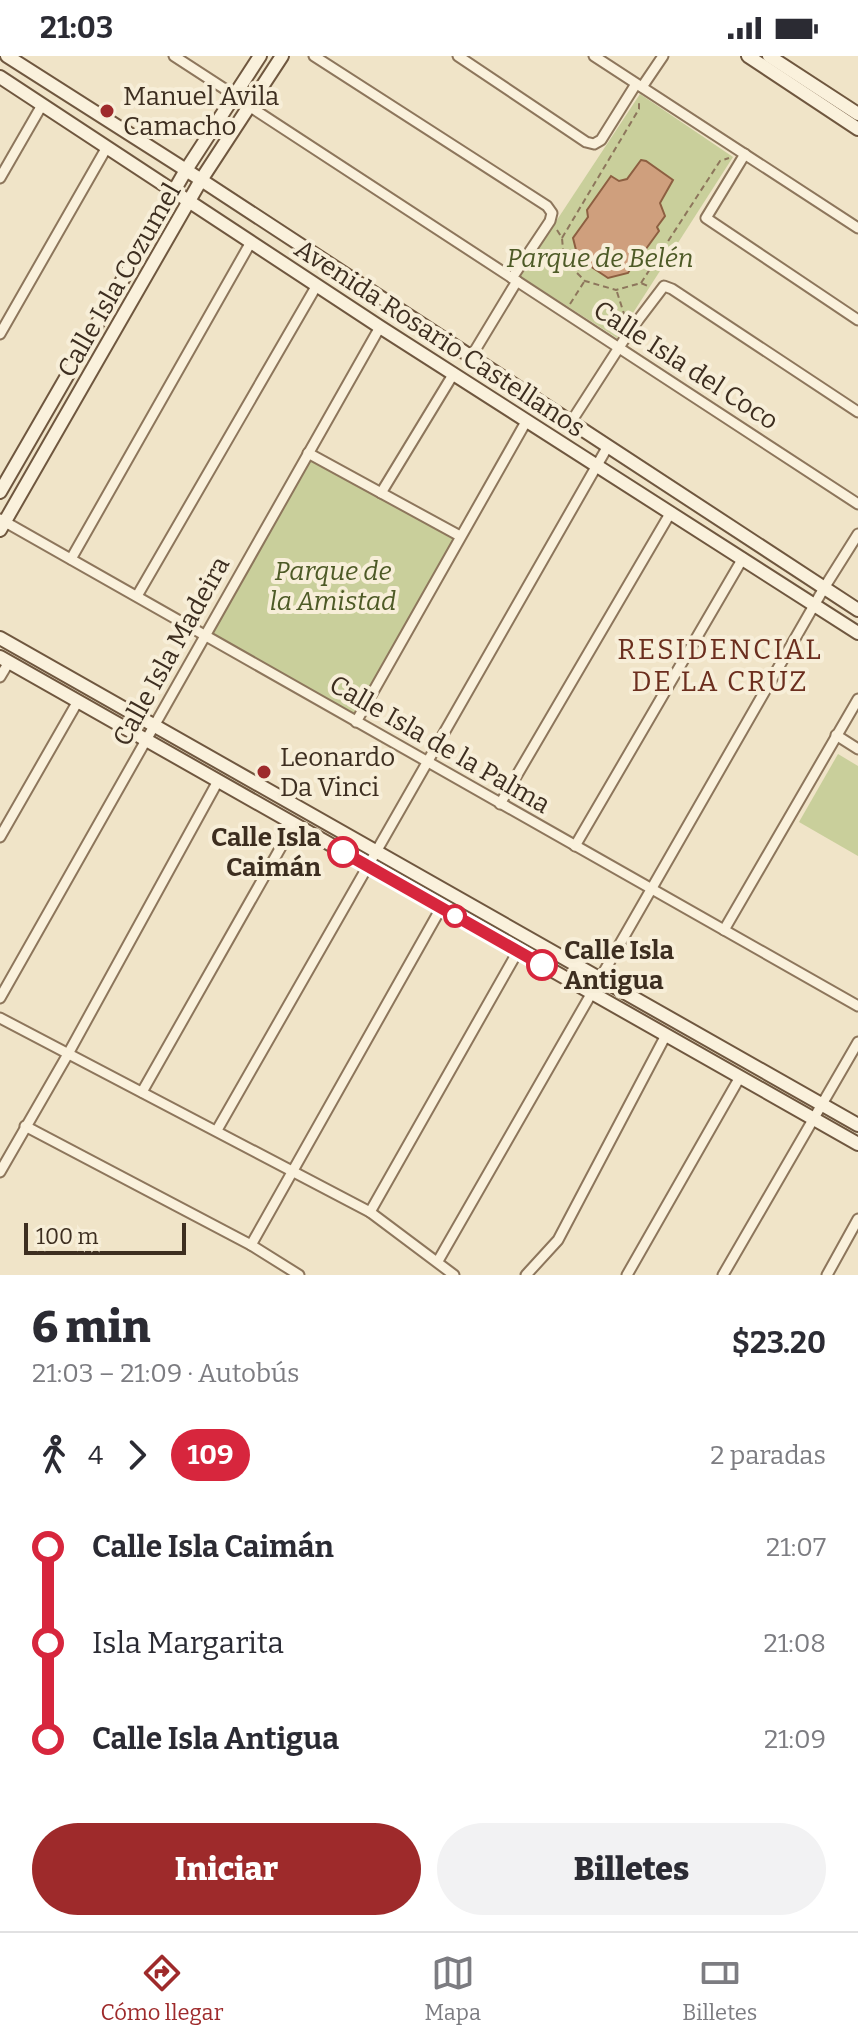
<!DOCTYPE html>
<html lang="es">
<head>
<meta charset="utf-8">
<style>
  :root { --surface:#fff; --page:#f2f2f3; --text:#2b2b33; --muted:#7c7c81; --line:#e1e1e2; --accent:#9e2a2b }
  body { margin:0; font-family:Bitter,serif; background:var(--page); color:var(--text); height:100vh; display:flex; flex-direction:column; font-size:30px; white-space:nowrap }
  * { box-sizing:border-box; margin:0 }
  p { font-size:26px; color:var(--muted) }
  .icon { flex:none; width:44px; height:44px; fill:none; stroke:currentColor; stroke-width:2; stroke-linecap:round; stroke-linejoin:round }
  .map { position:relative; height:1219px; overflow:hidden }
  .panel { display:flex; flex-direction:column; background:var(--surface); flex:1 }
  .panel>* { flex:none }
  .badge { padding:0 16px; border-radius:26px; font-size:28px; line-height:52px }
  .scale { position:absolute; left:24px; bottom:20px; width:162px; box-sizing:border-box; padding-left:8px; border:4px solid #3d2e20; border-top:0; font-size:22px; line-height:28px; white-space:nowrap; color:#3d2e20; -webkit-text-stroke:6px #f7eed8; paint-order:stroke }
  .map>.badge { position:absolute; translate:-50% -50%; box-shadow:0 0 0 4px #fff }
  .legs { display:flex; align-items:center; gap:12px; height:88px; padding:0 32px; font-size:26px }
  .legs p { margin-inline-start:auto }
  .overview { display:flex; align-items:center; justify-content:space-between; height:136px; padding:0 32px }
  h1 { font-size:44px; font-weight:800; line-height:60px }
  .cta { display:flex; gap:16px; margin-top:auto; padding:16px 32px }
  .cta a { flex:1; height:92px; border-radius:48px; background:var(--accent); color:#fff; font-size:32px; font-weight:800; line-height:92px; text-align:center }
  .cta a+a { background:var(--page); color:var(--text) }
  ul { padding:0 32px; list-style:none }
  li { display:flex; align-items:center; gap:28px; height:96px; font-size:30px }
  li i { display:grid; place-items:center; width:12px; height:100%; margin:0 10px; background:currentColor }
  li i::after { content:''; width:20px; height:20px; margin:-10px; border:6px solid; border-radius:50%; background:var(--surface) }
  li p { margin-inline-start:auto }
  li:first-child i { background:linear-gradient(#0000 50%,currentColor 0) }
  li:last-child i { background:linear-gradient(currentColor 50%,#0000 0) }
  .status { display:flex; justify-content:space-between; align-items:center; height:56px; padding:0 40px; background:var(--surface); direction:ltr }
  .status svg { height:22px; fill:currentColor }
  .dock { display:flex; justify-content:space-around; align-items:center; height:112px; border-top:2px solid var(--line); background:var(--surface); font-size:22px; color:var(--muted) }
  .dock a { display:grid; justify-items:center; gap:4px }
  .dock .active { color:var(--accent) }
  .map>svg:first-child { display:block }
  .green { fill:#c9cf9b }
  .building { fill:#cf9f7d; stroke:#8d5f41; stroke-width:2 }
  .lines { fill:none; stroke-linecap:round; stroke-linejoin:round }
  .street-casing { stroke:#8d765c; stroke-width:13 }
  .secondary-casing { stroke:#6f573f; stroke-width:16 }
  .path { stroke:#8d765c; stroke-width:2; stroke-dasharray:6 4; stroke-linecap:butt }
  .street { stroke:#faf1dc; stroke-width:9 }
  .secondary { stroke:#faf1dc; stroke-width:12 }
  .line-1-casing { stroke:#fff; stroke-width:18 }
  .line-1 { stroke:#d7263d; stroke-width:12 }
  .poi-dot { fill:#9e2a2b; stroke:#f7eed8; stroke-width:3 }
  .stop-1-dot { fill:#fff; stroke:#d7263d; stroke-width:4 }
  .labels { text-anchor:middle; stroke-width:8; stroke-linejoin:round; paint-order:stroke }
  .poi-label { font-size:26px; fill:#3d2e20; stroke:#f7eed8; text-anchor:start }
  .park-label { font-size:26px; font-style:italic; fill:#4d5a26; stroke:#f7eed8 }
  .street-label { font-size:26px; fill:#3d2e20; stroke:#f7eed8 }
  .stop-label { font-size:26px; font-weight:bold; fill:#3d2e20; stroke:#f7eed8; text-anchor:end }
  .neighbourhood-label { font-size:28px; letter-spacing:2px; fill:#6b2e1e; stroke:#f7eed8 }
</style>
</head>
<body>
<div class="status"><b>21:03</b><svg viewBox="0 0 49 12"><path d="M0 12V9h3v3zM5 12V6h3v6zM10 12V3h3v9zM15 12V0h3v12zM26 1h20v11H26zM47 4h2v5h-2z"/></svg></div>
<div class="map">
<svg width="858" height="1219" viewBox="0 0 858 1219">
  <rect width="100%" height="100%" fill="#f0e4c8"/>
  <!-- green -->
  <g class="green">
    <polygon points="640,38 733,101 617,282 520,220"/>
    <polygon points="309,402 455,481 354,660 210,578"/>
    <polygon points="838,698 858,710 858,800 799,766"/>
  </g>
  <!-- building -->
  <polygon class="building" points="641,104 646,105 673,124 660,147 665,160 657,171 659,175 643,197 641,196 628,217 608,222 578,202 573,182 588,161 587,154 611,120 619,125 627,123"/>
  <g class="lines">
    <defs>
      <g id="street">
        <polyline points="174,0 234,39"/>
        <polyline points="314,0 547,150 552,157 550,165 512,222"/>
        <polyline points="458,0 586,86 594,88 601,84 636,28"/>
        <polyline points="594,0 858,172"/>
        <polyline points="642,31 663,0"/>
        <polyline points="249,50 858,448"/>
        <polyline points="745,98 706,162 858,264"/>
        <polyline points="0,122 42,49"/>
        <polyline points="0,278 107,91"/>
        <polyline points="471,301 517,225"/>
        <polyline points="571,366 629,276 664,230 672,233 858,356"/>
        <polyline points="308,397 460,480"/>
        <polyline points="381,437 454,317"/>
        <polyline points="0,463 858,950"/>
        <polyline points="71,503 251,186"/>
        <polyline points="137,540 317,229"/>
        <polyline points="0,621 9,606"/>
        <polyline points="356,666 527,364"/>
        <polyline points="836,679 858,693"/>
        <polyline points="500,748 671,456"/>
        <polyline points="0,781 78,645"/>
        <polyline points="575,790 743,502"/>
        <polyline points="724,874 858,643"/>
        <polyline points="0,942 380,271"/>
        <polyline points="0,962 370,1156 454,1219"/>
        <polyline points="142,1036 294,768"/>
        <polyline points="25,1070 251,1189 299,1219"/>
        <polyline points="217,1074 608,390"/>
        <polyline points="0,1116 68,998 218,725"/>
        <polyline points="370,1156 518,895"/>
        <polyline points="251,1189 441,852"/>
        <polyline points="438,1205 824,532 858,478"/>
        <polyline points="526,1219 558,1184 666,979"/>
        <polyline points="627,1219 740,1021"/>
        <polyline points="723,1219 858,986"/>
        <polyline points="827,1219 858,1163"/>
      </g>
      <g id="secondary">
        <polyline points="7,0 186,114 858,554"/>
        <polyline points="748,0 858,73"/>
        <polyline points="769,0 858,58"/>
        <polyline points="0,21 380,271 858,577"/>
        <polyline points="0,436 186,114 260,0"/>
        <polyline points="0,474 201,124 282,0"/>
        <polyline points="0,582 858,1069"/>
        <polyline points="0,601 858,1088"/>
      </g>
    </defs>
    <!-- street casing -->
    <use href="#street" class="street-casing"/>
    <!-- secondary casing -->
    <use href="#secondary" class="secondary-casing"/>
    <!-- path -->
    <g class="path">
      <polyline points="557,174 562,182 564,204 585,225 616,234 641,227 650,231"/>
      <polyline points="562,182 639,53 639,44"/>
      <polyline points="537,203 563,204"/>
      <polyline points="641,227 720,105 729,102"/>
      <polyline points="617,236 626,264"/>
      <polyline points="570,248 584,226"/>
    </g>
    <!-- street -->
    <use href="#street" class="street"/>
    <!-- secondary -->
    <use href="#secondary" class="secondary"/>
  </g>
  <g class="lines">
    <defs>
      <polyline id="line-1" points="343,796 542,909"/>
    </defs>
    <!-- line-1 casing -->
    <use href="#line-1" class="line-1-casing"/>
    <!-- line-1 -->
    <use href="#line-1" class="line-1"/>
  </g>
  <!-- markers -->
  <g class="poi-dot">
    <circle cx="107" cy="55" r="8"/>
    <circle cx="264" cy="716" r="8"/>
  </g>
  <g class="stop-1-dot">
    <circle cx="343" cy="796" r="14"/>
    <circle cx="455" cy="860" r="10"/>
    <circle cx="542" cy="909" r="14"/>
  </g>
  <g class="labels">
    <!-- poi labels -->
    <g class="poi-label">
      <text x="123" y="49">Manuel Avila<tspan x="123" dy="30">Camacho</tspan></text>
      <text x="280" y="710">Leonardo<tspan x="280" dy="30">Da Vinci</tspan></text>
    </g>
    <!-- park labels -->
    <g class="park-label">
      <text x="600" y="211">Parque de Belén</text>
      <text x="333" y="524">Parque de<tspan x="333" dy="30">la Amistad</tspan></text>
    </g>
    <!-- street labels -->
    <g class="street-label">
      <text transform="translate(119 224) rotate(-60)" y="9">Calle Isla Cozumel</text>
      <text transform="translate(440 282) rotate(33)" y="9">Avenida Rosario Castellanos</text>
      <text transform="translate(686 309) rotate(33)" y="9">Calle Isla del Coco</text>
      <text transform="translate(171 595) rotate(-61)" y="9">Calle Isla Madeira</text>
      <text transform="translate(440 688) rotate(30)" y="9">Calle Isla de la Palma</text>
    </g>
    <!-- stop labels -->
    <g class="stop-label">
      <text x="321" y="790">Calle Isla<tspan x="321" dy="30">Caimán</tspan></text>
      <text x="564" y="903" text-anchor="start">Calle Isla<tspan x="564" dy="30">Antigua</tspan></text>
    </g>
    <!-- neighbourhood labels -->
    <g class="neighbourhood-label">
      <text x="720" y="603">RESIDENCIAL<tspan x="720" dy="32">DE LA CRUZ</tspan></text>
    </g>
  </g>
</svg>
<div class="scale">100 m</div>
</div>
<section class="panel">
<div class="overview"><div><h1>6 min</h1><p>21:03 – 21:09 · Autobús</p></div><b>$23.20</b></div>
<div class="legs"><svg class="icon" aria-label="walk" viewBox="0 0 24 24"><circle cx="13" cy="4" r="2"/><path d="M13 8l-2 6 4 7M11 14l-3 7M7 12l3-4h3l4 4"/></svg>4<svg class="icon" aria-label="forward" viewBox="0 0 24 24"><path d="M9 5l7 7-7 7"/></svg><b class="badge" style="background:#d7263d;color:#fff">109</b><p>2 paradas</p></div>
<ul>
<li><i style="color:#d7263d"></i><b>Calle Isla Caimán</b><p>21:07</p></li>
<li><i style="color:#d7263d"></i><span>Isla Margarita</span><p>21:08</p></li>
<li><i style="color:#d7263d"></i><b>Calle Isla Antigua</b><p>21:09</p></li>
</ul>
<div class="cta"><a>Iniciar</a><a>Billetes</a></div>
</section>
<nav class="dock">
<a class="active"><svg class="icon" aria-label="directions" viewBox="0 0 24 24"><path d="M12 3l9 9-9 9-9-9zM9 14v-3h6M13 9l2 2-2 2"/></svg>Cómo llegar</a>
<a><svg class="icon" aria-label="map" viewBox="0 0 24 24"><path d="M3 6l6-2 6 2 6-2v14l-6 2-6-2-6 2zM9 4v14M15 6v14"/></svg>Mapa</a>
<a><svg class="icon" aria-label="tickets" viewBox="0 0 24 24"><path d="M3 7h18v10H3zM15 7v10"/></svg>Billetes</a>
</nav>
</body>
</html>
